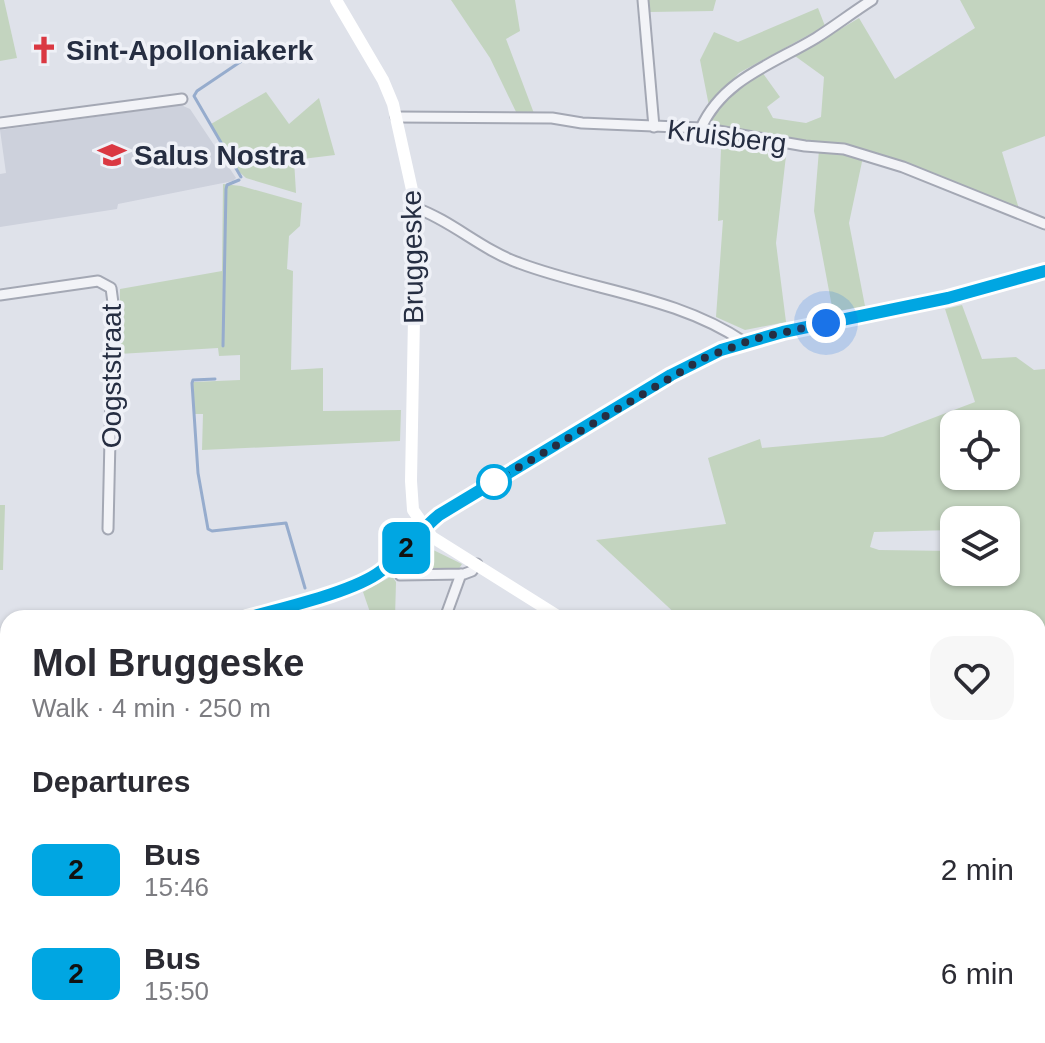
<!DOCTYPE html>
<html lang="en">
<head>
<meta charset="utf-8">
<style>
  :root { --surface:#fff; --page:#f7f7f7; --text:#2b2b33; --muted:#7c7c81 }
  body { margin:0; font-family:Helvetica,sans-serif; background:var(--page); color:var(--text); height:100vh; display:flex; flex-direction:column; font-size:30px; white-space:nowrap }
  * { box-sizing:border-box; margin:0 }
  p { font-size:26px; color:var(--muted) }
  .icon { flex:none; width:44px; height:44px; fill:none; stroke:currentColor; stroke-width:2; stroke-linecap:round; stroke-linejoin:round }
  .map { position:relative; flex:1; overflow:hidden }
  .details { position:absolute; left:0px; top:610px; width:1046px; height:434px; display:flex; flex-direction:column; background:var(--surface); border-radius:24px 24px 0 0; box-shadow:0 2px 6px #0004 }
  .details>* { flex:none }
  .badge { padding:0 16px; border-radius:12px; font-size:28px; line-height:52px }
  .buttons { position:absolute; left:940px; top:410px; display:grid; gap:16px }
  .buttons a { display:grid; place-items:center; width:80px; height:80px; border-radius:16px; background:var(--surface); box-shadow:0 2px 6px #0004; font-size:40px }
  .you { position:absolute; width:40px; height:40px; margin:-20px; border:6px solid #fff; border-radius:50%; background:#1a73e8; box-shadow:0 0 0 12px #1a73e833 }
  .map>.badge { position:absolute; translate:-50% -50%; box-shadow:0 0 0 4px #fff }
  h2 { padding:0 32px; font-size:30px; line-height:72px }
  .round { display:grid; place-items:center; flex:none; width:84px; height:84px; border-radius:24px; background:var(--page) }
  .summary { display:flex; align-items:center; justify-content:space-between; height:136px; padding:0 32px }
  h1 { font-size:38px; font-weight:600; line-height:60px }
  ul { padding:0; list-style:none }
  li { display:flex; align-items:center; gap:24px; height:104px; padding:0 32px }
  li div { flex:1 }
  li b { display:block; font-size:30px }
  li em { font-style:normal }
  li .badge { min-width:88px; font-weight:700; text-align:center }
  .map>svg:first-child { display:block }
  .built { fill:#cdd1dc }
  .green { fill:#c3d4bf; fill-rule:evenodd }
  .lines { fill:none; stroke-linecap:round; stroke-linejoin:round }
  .stream { stroke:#96accd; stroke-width:3 }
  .street-casing { stroke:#a4a8b4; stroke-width:13 }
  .street { stroke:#f2f3f7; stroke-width:9 }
  .secondary { stroke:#fff; stroke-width:12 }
  .line-casing { stroke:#fff; stroke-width:18 }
  .line { stroke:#00a6e2; stroke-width:12 }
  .walk { stroke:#262e42; stroke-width:8; stroke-dasharray:0 14.4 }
  .stop-dot { fill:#fff; stroke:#00a6e2; stroke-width:4 }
  .labels { text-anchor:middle; stroke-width:7; stroke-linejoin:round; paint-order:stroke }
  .poi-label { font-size:28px; font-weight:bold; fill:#262e42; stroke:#eff1f7; text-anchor:start }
  .street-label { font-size:28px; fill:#262e42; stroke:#eff1f7 }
</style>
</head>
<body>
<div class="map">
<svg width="1045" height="1043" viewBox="0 0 1045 1043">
  <rect width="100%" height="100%" fill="#dfe2ea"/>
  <!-- built -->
  <polygon class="built" points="181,105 190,109 236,178 233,181 118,204 117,209 0,227 0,174 6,173 0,130"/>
  <!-- green -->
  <g class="green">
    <polygon points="0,0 4,0 17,58 0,61"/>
    <polygon points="451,0 515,0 520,31 506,39 535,116 518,116 490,58"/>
    <polygon points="648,0 716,0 713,11 650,12"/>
    <polygon points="960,0 1045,0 1045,136 1002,152 1019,209 844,145 790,139 708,124 708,118 729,96 762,72 780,97 767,107 773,118 806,123 821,117 824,77 795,56 859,18 895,79 975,28"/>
    <polygon points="818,8 825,26 739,73 709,106 700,60 714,32 738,42"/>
    <polygon points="266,92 289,124 319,98 335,155 294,160 296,193 246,178 237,170 211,124"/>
    <polygon points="716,134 787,147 776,243 786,322 745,330 716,317 723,220 718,221 721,149"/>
    <polygon points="819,150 839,151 863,157 849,223 865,306 833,312 814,211"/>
    <polygon points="223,184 241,186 302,203 300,226 289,236 287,269 293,271 291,370 323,368 323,411 401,410 400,441 202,450 203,414 194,414 193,382 240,380 240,355 219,356 218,348 119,354 120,289 222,271"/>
    <path d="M962,305L982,359L1016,357L1034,370L1045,369V896L1038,910V618H757L756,612L709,618H680L596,540L726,524L708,458L760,439L762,448L883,437L975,402L945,309ZM954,424H1006V476H954ZM954,520H1006L1011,548H1006V572H954V551L879,550L870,547L874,532L954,530Z"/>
    <polygon points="0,505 5,505 3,570 0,570"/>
    <polygon points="423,545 462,564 458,570 423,570 413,561 400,573 397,572 416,549"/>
    <polygon points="392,576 396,582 395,618 372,618 363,592"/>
    <polygon points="0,856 6,862 8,861 8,932 0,940 0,926 3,924 0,916"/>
    <polygon points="95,1036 1025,1036 1035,1041 92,1043"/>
  </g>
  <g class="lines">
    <!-- stream -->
    <g class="stream">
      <polyline points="241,177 194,96 197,91 246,58"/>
      <polyline points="223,346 226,189 227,185 239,180"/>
      <polyline points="215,379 193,380 192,383 198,473 208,529 212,531 286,523 305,588"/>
    </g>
    <defs>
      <g id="street">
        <polyline points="643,0 654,127"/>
        <polyline points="396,117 552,118 582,123 701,128 805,146 844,149 903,167 1045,224"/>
        <polyline points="0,123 182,99"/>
        <path d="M701,128C723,79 773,64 816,38C835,26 853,12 872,0"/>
        <path d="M416,208C452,221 482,250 519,263C593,291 676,296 744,342"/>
        <polyline points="0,295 98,281 111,288 113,303 108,529"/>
        <polyline points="400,575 464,574 472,571 477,564"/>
        <polyline points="445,618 461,574"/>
      </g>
    </defs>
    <!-- street casing -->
    <use href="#street" class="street-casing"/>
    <!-- street -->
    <use href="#street" class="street"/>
    <!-- secondary -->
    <g class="secondary">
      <polyline points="336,0 383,80 393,104 416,208 411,481 413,510 432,537 561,618"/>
      <path d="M247,618C284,608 351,593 381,571C403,555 418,532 439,515L671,375L721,350L783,332L948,298L1045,271"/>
      <polyline points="0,687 8,685"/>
      <polyline points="1038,964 1045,968"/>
    </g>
  </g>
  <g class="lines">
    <defs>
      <path id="line" d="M247,618C282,608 354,592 381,571C403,555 418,532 439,515L671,375L721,350L783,332L948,298L1045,271"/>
    </defs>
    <!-- line casing -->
    <use href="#line" class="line-casing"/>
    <!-- line -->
    <use href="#line" class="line"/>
    <!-- walk -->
    <polyline class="walk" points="494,482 704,358 754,339 826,323"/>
  </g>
  <!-- icons -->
  <defs>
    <symbol id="church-bare" viewBox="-9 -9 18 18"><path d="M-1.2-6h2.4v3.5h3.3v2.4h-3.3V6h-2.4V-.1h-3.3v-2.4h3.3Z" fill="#da3842" stroke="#eff1f7" stroke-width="2.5" paint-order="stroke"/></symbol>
    <symbol id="school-bare" viewBox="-9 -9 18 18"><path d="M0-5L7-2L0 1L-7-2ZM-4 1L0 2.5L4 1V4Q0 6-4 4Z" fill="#da3842" stroke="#eff1f7" stroke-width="2.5" paint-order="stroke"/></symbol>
  </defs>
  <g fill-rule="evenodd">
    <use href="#church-bare" x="24" y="30" width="40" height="40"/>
    <use href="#school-bare" x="92" y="135" width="40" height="40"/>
  </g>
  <!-- markers -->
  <circle class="stop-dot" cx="494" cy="482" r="16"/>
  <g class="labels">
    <!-- poi labels -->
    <g class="poi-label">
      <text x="66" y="60">Sint-Apolloniakerk</text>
      <text x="134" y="165">Salus Nostra</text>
    </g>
    <!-- street labels -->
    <g class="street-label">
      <text transform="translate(727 136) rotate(7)" y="10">Kruisberg</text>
      <text transform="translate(412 257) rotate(-91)" y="10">Bruggeske</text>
      <text transform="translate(111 376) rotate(-90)" y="10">Oogststraat</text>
    </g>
  </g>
</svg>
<div class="buttons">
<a><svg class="icon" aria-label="locate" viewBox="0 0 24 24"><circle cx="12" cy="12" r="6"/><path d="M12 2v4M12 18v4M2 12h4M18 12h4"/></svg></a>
<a><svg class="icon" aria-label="layers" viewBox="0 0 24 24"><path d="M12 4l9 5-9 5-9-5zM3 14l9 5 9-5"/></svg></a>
</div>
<div class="you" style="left:826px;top:323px"></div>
<b class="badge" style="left:406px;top:548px;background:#00a6e2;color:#111">2</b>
<section class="details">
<div class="summary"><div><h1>Mol Bruggeske</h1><p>Walk · 4 min · 250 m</p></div><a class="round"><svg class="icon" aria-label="heart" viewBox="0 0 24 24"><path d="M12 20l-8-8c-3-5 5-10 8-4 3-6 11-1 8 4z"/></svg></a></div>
<h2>Departures</h2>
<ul>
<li><span class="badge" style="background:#00a6e2;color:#111">2</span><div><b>Bus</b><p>15:46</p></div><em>2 min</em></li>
<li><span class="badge" style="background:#00a6e2;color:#111">2</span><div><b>Bus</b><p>15:50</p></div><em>6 min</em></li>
</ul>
</section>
</div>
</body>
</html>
